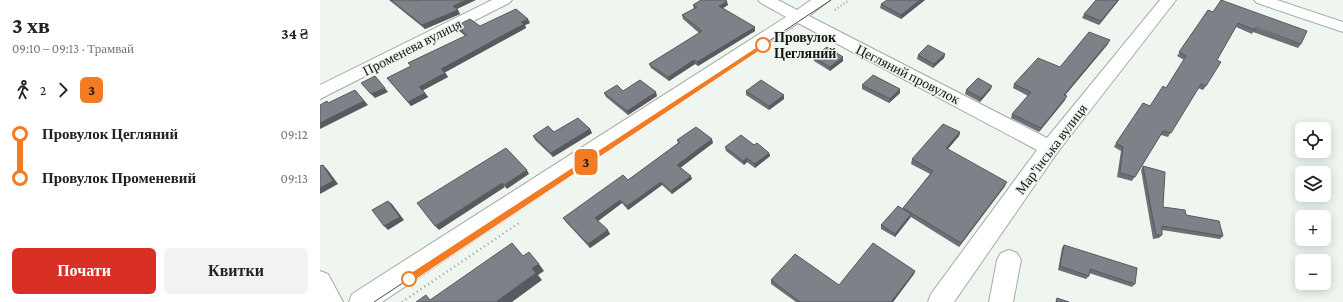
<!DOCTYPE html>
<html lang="uk">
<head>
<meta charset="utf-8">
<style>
  :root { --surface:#fff; --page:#f2f2f2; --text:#222; --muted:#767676; --accent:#d93025 }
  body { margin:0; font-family:"Crimson Pro",serif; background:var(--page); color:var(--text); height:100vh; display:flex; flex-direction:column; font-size:15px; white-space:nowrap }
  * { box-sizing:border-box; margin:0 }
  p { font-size:13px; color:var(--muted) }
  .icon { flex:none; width:22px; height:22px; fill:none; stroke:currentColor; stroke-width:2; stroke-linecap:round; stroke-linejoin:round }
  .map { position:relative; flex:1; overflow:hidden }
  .drawer { display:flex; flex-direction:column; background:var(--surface); width:320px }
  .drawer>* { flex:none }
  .badge { padding:0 8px; border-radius:6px; font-size:14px; line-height:26px }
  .buttons { position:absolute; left:975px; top:122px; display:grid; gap:8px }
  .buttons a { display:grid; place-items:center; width:36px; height:36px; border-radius:6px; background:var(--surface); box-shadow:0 2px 10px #0003; font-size:20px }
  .map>.badge { position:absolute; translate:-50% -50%; box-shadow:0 0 0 2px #fff }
  .legs { display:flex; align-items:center; gap:6px; height:44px; padding:0 12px; font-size:13px }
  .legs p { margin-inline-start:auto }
  .summary { display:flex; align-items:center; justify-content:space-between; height:68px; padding:0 12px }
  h1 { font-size:22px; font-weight:700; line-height:30px }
  .button { display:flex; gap:8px; margin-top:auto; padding:8px 12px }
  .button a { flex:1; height:46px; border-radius:6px; background:var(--accent); color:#fff; font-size:16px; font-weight:700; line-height:46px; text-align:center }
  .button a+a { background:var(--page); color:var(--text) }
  ul { padding:0 12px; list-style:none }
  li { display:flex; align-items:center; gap:14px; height:44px; font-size:15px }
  li i { display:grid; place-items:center; width:6px; height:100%; margin:0 5px; background:currentColor }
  li i::after { content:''; width:10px; height:10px; margin:-5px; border:3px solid; border-radius:50%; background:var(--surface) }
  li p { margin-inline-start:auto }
  li:first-child i { background:linear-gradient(#0000 50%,currentColor 0) }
  li:last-child i { background:linear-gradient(currentColor 50%,#0000 0) }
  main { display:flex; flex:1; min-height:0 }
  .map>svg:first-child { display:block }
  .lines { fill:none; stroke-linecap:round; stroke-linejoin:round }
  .minor-casing { stroke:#a5aba4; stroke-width:2 }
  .path-far1 { stroke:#999e99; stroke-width:2; stroke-dasharray:1 2.5; stroke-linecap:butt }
  .path { stroke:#999e99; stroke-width:2.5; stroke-dasharray:1 3.5; stroke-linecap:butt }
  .minor { fill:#fff; fill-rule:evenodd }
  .tram { stroke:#494c49; stroke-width:1 }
  .wall { fill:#6d6f76 }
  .shaded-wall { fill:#595a60 }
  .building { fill:#7f8189; stroke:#595a60 }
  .line-1 { fill:#f37b24; stroke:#fff }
  .stop-1-dot { fill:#fff; stroke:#f37b24; stroke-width:2 }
  .labels { text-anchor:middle; stroke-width:3; stroke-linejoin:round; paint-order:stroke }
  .stop-label { font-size:14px; font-weight:bold; fill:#141614; stroke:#eff6ef; text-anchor:start }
  .street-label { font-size:14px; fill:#141614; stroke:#eff6ef }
</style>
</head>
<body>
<main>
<section class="drawer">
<div class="summary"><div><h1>3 хв</h1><p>09:10 – 09:13 · Трамвай</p></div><b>34 ₴</b></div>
<div class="legs"><svg class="icon" aria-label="walk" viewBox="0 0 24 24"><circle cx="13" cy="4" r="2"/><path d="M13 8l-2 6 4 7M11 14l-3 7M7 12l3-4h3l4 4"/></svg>2<svg class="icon" aria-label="forward" viewBox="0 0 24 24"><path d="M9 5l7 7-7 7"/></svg><b class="badge" style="background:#f37b24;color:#111">3</b></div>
<ul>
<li><i style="color:#f37b24"></i><b>Провулок Цегляний</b><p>09:12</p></li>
<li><i style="color:#f37b24"></i><b>Провулок Променевий</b><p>09:13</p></li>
</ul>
<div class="button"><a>Почати</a><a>Квитки</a></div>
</section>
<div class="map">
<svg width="1023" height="302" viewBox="0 0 1023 302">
  <rect width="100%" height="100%" fill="#eff6ef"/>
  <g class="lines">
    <defs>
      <g id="minor">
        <polygon points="172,0 192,0 189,3 0,99 0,85"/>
        <polygon points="438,0 458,0 477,10 491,0 510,0 489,16 727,138 840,0 856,0 737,153 634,302 608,302 611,294 717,150 478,23 62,302 29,302 32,294 466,17 441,3"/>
        <polygon points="934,0 957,0 1023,22 1023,32 937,3"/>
        <polygon points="689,250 697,253 701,260 693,302 669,302 677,260 681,253"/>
        <polygon points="0,271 8,274 23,302 0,302"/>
      </g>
    </defs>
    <!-- minor casing -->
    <use href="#minor" class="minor-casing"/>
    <!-- path-far1 -->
    <polyline class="path-far1" points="515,10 529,0"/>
    <!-- path -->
    <polyline class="path" points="82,302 199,223"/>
    <!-- minor -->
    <use href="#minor" class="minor"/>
    <!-- tram -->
    <polyline class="tram" points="54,302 511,0"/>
  </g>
  <!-- wall -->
  <g class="wall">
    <polygon points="69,0 94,0 95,1 137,9 140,14 105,29"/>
    <polygon points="605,0 581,19 560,8 561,4"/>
    <polygon points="799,0 779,25 762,18 764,14"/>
    <polygon points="373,5 408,5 403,8 435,31 378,66 375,64 349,81 331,68 329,64 379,33 363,19 362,15 374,9"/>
    <polygon points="888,10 981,44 978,48 933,32 932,34 916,27 897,60 886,86 883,90 878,88 848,137 841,135 812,181 797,177 801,151 794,147 796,143 846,88 864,60 857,56"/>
    <polygon points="210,23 205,25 206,28 125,72 128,77 103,90 108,97 91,106 67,78 91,66 88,63 145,36 138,30 136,26 160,26"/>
    <polygon points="788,44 745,95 745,100 719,132 691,118 692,114 708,96 693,88 694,84 740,67"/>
    <polygon points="625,54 624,58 613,68 597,59 598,55"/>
    <polygon points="493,57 523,57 523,61 510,71 494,61"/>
    <polygon points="542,85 580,93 569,103 542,89"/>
    <polygon points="671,89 660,102 645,94 646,90"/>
    <polygon points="303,91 337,96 308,115 286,97 284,93"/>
    <polygon points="426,91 464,95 464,99 449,110 426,95"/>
    <polygon points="270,129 272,133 233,157 215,140 213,136 234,132"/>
    <polygon points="640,132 639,136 628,149 685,186 639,247 591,217 590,218 575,237 561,229 561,225 583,209 583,208 610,174 591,164 592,159"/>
    <polygon points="357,140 393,143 360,167 372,179 352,194 342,185 308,210 302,203 278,221 290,234 270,248 245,221 243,218 308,180 358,143"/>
    <polygon points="434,145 449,153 450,156 435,168 427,162 424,165 406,151 405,147"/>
    <polygon points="823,166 843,207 866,215 903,236 900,239 842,230 842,235 839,238 833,239 821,170"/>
    <polygon points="744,245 815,284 812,287 769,273 769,276 766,279 738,270 742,248"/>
    <polygon points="595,271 594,274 573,302 476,302 451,284 451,280 519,285"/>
  </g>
  <!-- shaded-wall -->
  <g class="shaded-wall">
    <polygon points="146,0 156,0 135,10 133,6"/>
    <polygon points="600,0 605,0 581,19 581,15"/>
    <polygon points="798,0 799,0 779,25 781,21"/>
    <polygon points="407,1 408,5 400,10 399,6"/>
    <polygon points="138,10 140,14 105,29 102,25"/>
    <polygon points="208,19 210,23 205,25 206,28 124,73 121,69 201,22"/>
    <polygon points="435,27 435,31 378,66 377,62"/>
    <polygon points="790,40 788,44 742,99 744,95"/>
    <polygon points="625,54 624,58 613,68 614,64"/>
    <polygon points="523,57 523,61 510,71 510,67"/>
    <polygon points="374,60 375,64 349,81 348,77"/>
    <polygon points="125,73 128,77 102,91 99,87"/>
    <polygon points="672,86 671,89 660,102 661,98"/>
    <polygon points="65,88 68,92 55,98 51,94"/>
    <polygon points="580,89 580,93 569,103 570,99"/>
    <polygon points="35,90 48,105 0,129 0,123"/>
    <polygon points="336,92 337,96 308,115 307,111"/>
    <polygon points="105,93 108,97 91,106 88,102"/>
    <polygon points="464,95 464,99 449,110 449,106"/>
    <polygon points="747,96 745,100 719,132 721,128"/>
    <polygon points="270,129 272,133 233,157 231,153"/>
    <polygon points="640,132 639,136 625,152 626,148"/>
    <polygon points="392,139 393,143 359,169 357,165"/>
    <polygon points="449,153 450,156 435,168 435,164"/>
    <polygon points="427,158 427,162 424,165 423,161"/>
    <polygon points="3,165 7,169 18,184 0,194 0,188"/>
    <polygon points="207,170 209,174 187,189 184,185"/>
    <polygon points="371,176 372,179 352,194 351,191"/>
    <polygon points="341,182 342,185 308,210 307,206"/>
    <polygon points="687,182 685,186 639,247 641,243"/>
    <polygon points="182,183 185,187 119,230 115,226"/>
    <polygon points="300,200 302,203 278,221 275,218"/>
    <polygon points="68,201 72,204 84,220 68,230 64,226"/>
    <polygon points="591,214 590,218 575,237 575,234"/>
    <polygon points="288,230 290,234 270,248 268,244"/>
    <polygon points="219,264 224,271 218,275 222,280 192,302 176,302 212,268"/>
    <polygon points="595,271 594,274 573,302 571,302"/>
  </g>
  <!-- building -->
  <g class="building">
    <polygon points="71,0 94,0 95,1 98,0 146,0 133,6 138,10 102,25"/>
    <polygon points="381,0 405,0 407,1 399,6 435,27 377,62 374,60 348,77 329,64 382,31 362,15 377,7 373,5"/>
    <polygon points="567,0 600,0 581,15 561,4"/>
    <polygon points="776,0 798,0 781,21 764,14"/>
    <polygon points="901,0 987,31 981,44 936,27 935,30 918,23 897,60 901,62 886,86 881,84 851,133 843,131 815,177 800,173 803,147 796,143 823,103 830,106 843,86 846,88 866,56 859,52 888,10 893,12"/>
    <polygon points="196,9 208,19 201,22 204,24 121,69 125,73 99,87 105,93 88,102 67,78 91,66 88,63 147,35 136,26 150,19 160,26"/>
    <polygon points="769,32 790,40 744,95 747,96 721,128 692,114 711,92 694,84 718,58 740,67"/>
    <polygon points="608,45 625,54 614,64 598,55"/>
    <polygon points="507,47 523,57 510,67 493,57"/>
    <polygon points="553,75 580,89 570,99 542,85"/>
    <polygon points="55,76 65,88 51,94 41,83"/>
    <polygon points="658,78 672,86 661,98 646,90"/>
    <polygon points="320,80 336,92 307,111 284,93 297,85 303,91"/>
    <polygon points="441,80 464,95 449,106 426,91"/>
    <polygon points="35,90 44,101 0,123 0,105 7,101 8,103"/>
    <polygon points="258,118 270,129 231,153 213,136 228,126 234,132"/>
    <polygon points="623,124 640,132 626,148 687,182 641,243 583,208 613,171 592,159"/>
    <polygon points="376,127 392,139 357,165 371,176 351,191 341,182 307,206 300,200 275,218 288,230 268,244 243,218 303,175 308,180 360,142 357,140"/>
    <polygon points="421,135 434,145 437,143 449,153 435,164 427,158 423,161 405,147"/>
    <polygon points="186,148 207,170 184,185 182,183 115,226 97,203"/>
    <polygon points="3,165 13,181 0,188 0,166"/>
    <polygon points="823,166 845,172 843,207 865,210 866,215 899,221 903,236 842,226 842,235 836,235"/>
    <polygon points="68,201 80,217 64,226 52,210"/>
    <polygon points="578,206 591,214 575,234 561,225"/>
    <polygon points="192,243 203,256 209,252 219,264 212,268 216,273 176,302 96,302 106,295 110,300"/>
    <polygon points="553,243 595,271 571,302 480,302 451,280 475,254 519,285"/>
    <polygon points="744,245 817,268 815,284 770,269 769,276 740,266"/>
    <polygon points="737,298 749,302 736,302"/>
  </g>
  <!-- line-1 -->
  <polygon class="line-1" points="443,43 446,45 445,47 92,282 86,282 86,276"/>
  <!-- markers -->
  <g class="stop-1-dot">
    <circle cx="443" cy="45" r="7"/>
    <circle cx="89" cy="279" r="7"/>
  </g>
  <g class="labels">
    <!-- stop labels -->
    <g class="stop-label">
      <text x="454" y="42">Провулок<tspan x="454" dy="16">Цегляний</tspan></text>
    </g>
    <!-- street labels -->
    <g class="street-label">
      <text transform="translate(92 47) rotate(-27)" y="5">Променева вулиця</text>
      <text transform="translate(588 74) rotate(27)" y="5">Цегляний провулок</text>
      <text transform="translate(731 149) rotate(-53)" y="5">Мар'їнська вулиця</text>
    </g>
  </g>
</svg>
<div class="buttons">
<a><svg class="icon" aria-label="locate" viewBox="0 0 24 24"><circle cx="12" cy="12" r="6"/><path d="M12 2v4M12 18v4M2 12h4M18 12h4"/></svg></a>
<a><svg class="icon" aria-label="layers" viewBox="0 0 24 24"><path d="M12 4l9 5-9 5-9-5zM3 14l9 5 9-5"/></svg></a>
<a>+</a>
<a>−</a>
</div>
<b class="badge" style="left:266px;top:162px;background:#f37b24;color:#111">3</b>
</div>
</main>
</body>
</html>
